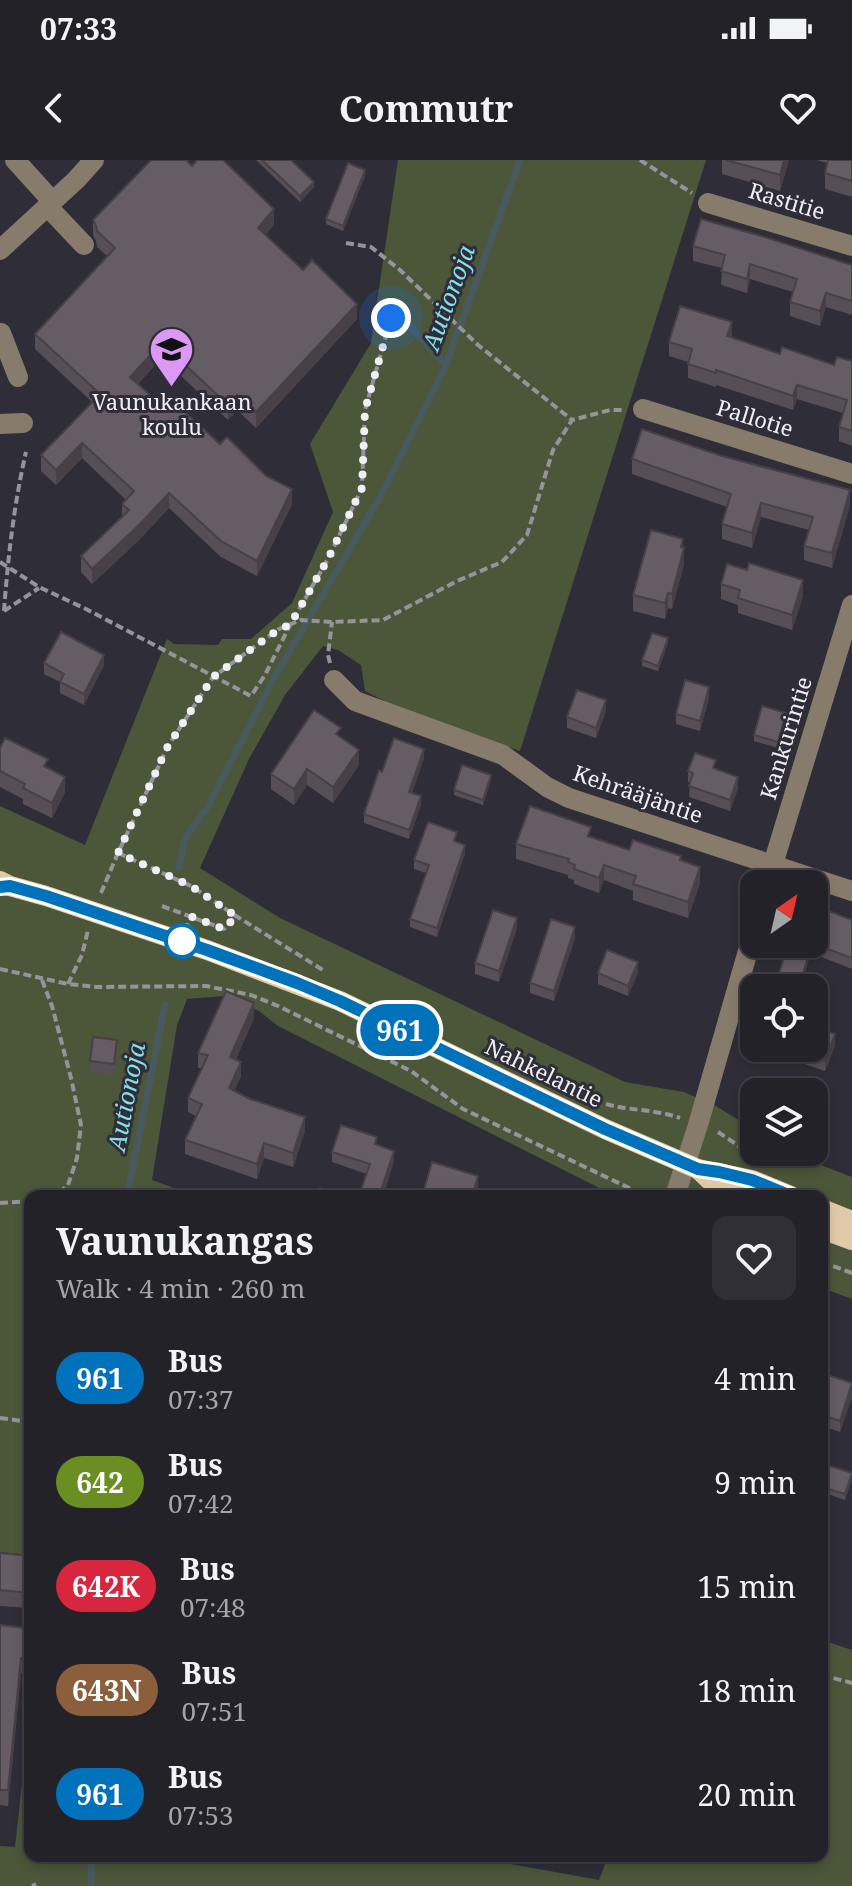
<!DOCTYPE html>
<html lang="en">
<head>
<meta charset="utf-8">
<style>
  :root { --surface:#232229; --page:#2f2f35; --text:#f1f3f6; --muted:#a3a4a8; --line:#403f46 }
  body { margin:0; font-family:"Noto Serif",serif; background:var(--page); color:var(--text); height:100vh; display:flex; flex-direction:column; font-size:30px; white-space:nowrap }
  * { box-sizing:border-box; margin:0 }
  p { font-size:26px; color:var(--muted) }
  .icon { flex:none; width:44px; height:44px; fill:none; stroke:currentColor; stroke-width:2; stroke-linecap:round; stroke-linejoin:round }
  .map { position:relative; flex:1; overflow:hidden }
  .details { position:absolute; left:24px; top:1030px; width:804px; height:672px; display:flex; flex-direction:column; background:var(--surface); border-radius:16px; box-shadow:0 4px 12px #0003,0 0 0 2px var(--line) }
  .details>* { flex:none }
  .badge { padding:0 16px; border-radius:26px; font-size:28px; line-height:52px }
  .needle { width:52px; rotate:34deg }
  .buttons { position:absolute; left:740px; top:710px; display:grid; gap:16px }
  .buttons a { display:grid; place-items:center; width:88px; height:88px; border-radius:16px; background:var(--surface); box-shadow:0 4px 12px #0003,0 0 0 2px var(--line); font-size:40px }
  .you { position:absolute; width:40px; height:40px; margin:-20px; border:6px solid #fff; border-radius:50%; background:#1a73e8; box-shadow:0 0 0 12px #1a73e833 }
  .map>.badge { position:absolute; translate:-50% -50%; box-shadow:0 0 0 4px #fff }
  .round { display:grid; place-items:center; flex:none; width:84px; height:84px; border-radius:16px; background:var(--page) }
  .headline { display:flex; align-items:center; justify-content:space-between; height:136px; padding:0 32px }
  h1 { font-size:38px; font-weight:700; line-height:60px }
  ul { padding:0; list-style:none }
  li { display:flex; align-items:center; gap:24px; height:104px; padding:0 32px }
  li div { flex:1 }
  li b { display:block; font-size:30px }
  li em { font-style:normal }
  li .badge { min-width:88px; font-weight:700; text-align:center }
  .status { display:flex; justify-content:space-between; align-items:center; height:56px; padding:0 40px; background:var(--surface); direction:ltr }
  .status svg { height:22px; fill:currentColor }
  header { display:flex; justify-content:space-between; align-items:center; height:104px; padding:0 32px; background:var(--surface); font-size:36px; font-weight:700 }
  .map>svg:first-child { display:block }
  .green { fill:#4c5639 }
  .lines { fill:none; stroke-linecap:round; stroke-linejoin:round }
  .stream { stroke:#485a5e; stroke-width:7 }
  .path { stroke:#95949c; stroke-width:4; stroke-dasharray:8 4; stroke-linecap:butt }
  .minor { stroke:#877c6c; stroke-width:20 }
  .major { stroke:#e0caa8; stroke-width:20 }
  .wall { fill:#574f57 }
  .shaded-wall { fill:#474047 }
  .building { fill:#655c65; stroke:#474047; stroke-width:2 }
  .line-casing { stroke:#fff; stroke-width:18 }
  .line { stroke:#0072bc; stroke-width:12 }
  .walk { stroke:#f0eff6; stroke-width:8; stroke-dasharray:0 14.4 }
  .stop-dot { fill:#fff; stroke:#0072bc; stroke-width:4 }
  .labels { text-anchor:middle; stroke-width:6; stroke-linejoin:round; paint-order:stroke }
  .street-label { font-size:22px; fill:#f0eff6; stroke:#2f2d37 }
  .poi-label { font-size:22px; fill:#f0eff6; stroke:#2f2d37 }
  .water-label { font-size:24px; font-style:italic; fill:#82e0ec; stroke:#2f2d37 }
</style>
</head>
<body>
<div class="status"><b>07:33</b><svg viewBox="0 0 49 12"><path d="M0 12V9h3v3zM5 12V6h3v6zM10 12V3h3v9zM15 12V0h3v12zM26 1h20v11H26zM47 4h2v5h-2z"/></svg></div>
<header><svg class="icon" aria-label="back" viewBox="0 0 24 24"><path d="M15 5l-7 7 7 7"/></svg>Commutr<svg class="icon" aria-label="heart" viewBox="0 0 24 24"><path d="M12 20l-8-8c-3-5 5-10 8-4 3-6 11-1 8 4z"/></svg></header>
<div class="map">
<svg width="852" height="1726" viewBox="0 0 852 1726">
  <rect width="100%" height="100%" fill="#2f2d37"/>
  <!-- green -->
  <g class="green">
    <polygon points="398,0 706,0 520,591 390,544 365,531 361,505 338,490 323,486 285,535 249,599 200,708 280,758 625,922 684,932 716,946 754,970 754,992 787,992 852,1017 852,1139 822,1128 822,1036 615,1036 278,866 259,851 224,836 187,839 177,865 152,1020 196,1036 30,1036 30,1395 0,1392 0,646 85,685 167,479 174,484 218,485 222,479 251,479 292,443 333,352 310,284 371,183"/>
    <polygon points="822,1480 852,1490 852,1726 0,1726 0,1686 15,1687 30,1550 30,1696 467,1696 599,1720 608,1696 822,1696"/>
  </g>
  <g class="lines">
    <!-- stream -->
    <g class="stream">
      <polyline points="400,156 446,205"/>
      <polyline points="179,707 185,678 206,650 274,518 383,332 446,205 520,0"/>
      <polyline points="127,1036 165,845"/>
      <polyline points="91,1726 92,1696"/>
    </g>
    <!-- path -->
    <g class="path">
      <polyline points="640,0 692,33"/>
      <polyline points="346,83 371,87 400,110 478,185 572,260"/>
      <polyline points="0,402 39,427 86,449 251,536 265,515 290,465 328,399 362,328 365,250 391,158"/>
      <path d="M4,451C8,397 14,344 26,292"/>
      <polyline points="4,451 39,428"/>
      <polyline points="330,503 328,495 332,462"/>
      <polyline points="118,693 191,726 236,756 323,810"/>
      <polyline points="101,733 118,693 168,586 213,517 279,469 301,460 332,462 383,460 457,421 502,402 527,375 553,290 572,260 610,250 625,250"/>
      <polyline points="162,746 224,769 236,756"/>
      <polyline points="0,809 68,824 97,827 206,826 251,835 278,846 411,911 463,949 646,1036"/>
      <polyline points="42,820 52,846 71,918 81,965 77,998 68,1025 55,1036"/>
      <polyline points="68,824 82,795 88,770"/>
      <path d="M606,944C630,951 655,949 680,958"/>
      <polyline points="718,972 757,998"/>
      <polyline points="0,1043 30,1041"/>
      <polyline points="822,1102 852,1113"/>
      <polyline points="0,1258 30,1262"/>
      <polyline points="25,1262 30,1217"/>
      <polyline points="822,1515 852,1523"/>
      <polyline points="32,1726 36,1724"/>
    </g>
    <!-- minor -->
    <g class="minor">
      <polyline points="15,0 53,42"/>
      <polyline points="708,43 852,86"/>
      <polyline points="48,47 84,85"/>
      <polyline points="0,90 76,20 94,0"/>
      <polyline points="1,173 18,217"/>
      <polyline points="643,249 852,314"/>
      <polyline points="0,264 23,263"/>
      <polyline points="334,520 355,541 503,595 547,627 569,638 852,731"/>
      <polyline points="767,724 852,445"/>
      <polyline points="675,1036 698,965 754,770"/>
    </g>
    <!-- major -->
    <g class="major">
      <polyline points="0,721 10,726 46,736 207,790 340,841 605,969 698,1009 752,1020 791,1036"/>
      <polyline points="698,1009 714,1024 735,1036"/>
      <polyline points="822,1049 852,1061"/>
      <polyline points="822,1069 852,1080"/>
    </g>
  </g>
  <!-- wall -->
  <g class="wall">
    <polygon points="256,0 291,0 314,27 300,42"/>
    <polygon points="722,0 789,0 780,31 722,14"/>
    <polygon points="816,0 852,0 852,37 825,29 825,13 827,3"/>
    <polygon points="192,6 274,65 265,75 357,159 256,268 237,250 228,260 180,215 174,222 155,205 138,224 169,252 220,284 292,344 257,416 221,397 169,348 139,380 92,424 81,412 81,396 122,357 122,344 126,340 82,298 56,325 41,311 41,295 92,242 35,189 35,174 107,96 97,87 96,81 93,75 93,60"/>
    <polygon points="365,16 343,71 326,64 326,59"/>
    <polygon points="693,86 852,105 852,155 826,147 820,166 790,156 790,142 793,132 750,119 747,133 721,125 722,108 693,101"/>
    <polygon points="732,176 731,177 780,194 834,205 852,201 852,286 839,281 839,267 843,253 797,239 793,250 716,225 716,227 688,218 688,202 669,196 669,182"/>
    <polygon points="632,299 850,345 832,408 804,400 804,386 809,370 761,357 752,388 722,379 722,364 727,347 632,314"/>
    <polygon points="683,388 684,404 672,449 668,448 665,459 633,451 633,435"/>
    <polygon points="721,424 803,436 792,470 738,453 738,445 721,439"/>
    <polygon points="668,483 658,511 642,506 642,500"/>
    <polygon points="44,503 104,505 84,545 60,533 60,522 44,514"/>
    <polygon points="709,538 700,571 676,564 676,554"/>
    <polygon points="606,551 596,578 567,568 567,557"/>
    <polygon points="786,558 778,588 754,581 754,575"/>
    <polygon points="341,578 359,605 333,643 307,625 294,645 271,629 271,614"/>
    <polygon points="0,588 48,608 65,632 52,658 23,644 23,639 0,627"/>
    <polygon points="424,598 412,633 421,645 409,679 364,663 364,654 382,612"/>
    <polygon points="716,609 738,628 730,651 689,637 690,622 688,622 688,611"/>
    <polygon points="491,620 483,645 454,635 454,630"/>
    <polygon points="591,677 629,690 681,701 700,723 688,758 633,740 633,731 604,720 599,733 574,724 574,720 568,718 568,715 516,699 516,684"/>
    <polygon points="456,682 465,693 437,777 410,767 410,759 426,713 414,709 414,700"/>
    <polygon points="852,760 852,809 811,793 811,784 814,784"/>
    <polygon points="517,768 499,822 475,814 475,803"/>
    <polygon points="575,778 554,841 530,833 530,823"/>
    <polygon points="809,799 800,828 794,828 778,823 778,817"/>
    <polygon points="598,813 638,813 628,836 598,824"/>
    <polygon points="254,858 236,899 241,916 234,931 305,971 293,1007 264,998 257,1019 185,994 185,980 196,956 188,952 188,938 202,908 198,908 198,893"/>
    <polygon points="835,885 825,911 793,900 793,888"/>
    <polygon points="117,891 114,914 90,912 90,901"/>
    <polygon points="377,985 394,1001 383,1036 361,1036 361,1030 367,1014 332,1002 332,992"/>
    <polygon points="822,1213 852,1223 852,1237 840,1272 822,1266"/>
    <polygon points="822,1309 852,1313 852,1319 845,1340 822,1332"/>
    <polygon points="0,1393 30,1396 29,1448 0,1446"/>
    <polygon points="0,1465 26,1483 23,1514 21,1513 8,1646 0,1645"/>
  </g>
  <!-- shaded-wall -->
  <g class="shaded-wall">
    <polygon points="784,0 789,0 780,31 780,15"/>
    <polygon points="365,10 365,16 343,71 343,66"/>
    <polygon points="314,22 314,27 300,42 300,36"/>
    <polygon points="274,49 274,65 258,84 258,68"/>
    <polygon points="750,104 750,119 747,133 747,119"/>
    <polygon points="826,133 826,147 820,166 820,151"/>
    <polygon points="357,144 357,159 256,268 256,252"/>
    <polygon points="732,162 732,176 727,190 727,176"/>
    <polygon points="155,190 155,205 130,232 130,217"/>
    <polygon points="180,200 180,215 174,222 174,207"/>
    <polygon points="797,225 797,239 793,250 793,236"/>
    <polygon points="237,235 237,250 228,260 228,245"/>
    <polygon points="82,283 82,298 56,325 56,310"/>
    <polygon points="292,329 292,344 257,416 257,401"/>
    <polygon points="850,330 850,345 832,408 832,393"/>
    <polygon points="169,333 169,348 139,380 92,424 92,409"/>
    <polygon points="761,343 761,357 752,388 752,373"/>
    <polygon points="683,379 684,404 672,449 672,434"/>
    <polygon points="803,420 803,436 792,470 792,455"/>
    <polygon points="668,433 668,448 665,459 665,443"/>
    <polygon points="668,478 668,483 658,511 658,506"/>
    <polygon points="104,495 104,505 84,545 84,534"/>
    <polygon points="709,527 709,538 700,571 700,561"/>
    <polygon points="606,540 606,551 596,578 596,568"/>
    <polygon points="786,553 786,558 778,588 778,582"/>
    <polygon points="424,589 424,598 409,641 409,632"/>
    <polygon points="359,590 359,605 333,643 333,627"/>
    <polygon points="307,609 307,625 294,645 294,629"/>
    <polygon points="491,615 491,620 483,645 483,640"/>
    <polygon points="65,617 65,632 52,658 52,643"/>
    <polygon points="738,617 738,628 730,651 730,640"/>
    <polygon points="421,636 421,645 409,679 409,670"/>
    <polygon points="465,685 465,693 437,777 437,768"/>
    <polygon points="604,705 604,720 599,733 599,718"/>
    <polygon points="700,707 700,723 688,758 688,742"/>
    <polygon points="517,758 517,768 499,822 499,811"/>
    <polygon points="575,767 575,778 554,841 554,831"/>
    <polygon points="809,793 809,799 800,828 800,824"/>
    <polygon points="638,802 638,813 628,836 628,826"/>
    <polygon points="254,843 254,858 230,911 230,897"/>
    <polygon points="835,874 835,885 825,911 825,901"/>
    <polygon points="241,902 241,916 229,943 229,928"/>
    <polygon points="305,957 305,971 293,1007 293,993"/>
    <polygon points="264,983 264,998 257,1019 257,1004"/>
    <polygon points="394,991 394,1001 383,1036 379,1036"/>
    <polygon points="478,1016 478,1032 477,1036 472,1036"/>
    <polygon points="852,1226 852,1237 840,1272 840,1261"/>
    <polygon points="852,1313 852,1319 845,1340 845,1334"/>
    <polygon points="26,1468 26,1483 23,1514 23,1498"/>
    <polygon points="21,1498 21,1513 8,1646 8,1630"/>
  </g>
  <!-- building -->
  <g class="building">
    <polygon points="151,0 186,0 192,6 197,0 223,0 274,49 258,68 303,110 312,100 357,144 256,252 237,235 228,245 180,200 174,207 155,190 130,217 169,252 176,244 220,284 227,277 266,316 292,329 257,401 221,381 169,333 139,365 92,409 81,396 129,350 122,344 134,331 82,283 56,310 41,295 100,234 35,174 115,88 97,71 96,66 93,60"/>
    <polygon points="262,0 291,0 314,22 300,36"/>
    <polygon points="726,0 784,0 780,15"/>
    <polygon points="828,0 852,0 852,21 825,13"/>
    <polygon points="348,3 365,10 343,66 326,59"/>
    <polygon points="701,59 758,75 852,105 852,141 826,133 820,151 790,142 797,119 750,104 747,119 721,111 725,95 693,86"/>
    <polygon points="680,146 732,162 727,176 780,194 782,187 834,205 837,197 852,201 852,271 839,267 847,240 797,225 793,236 716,210 716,213 688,204 692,189 669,182"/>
    <polygon points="642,269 722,296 850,330 832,393 804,386 813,357 761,343 752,373 722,364 731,334 632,299"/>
    <polygon points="651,370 683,379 681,387 684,388 672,434 668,433 665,443 633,435"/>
    <polygon points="749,403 803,420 792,455 738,438 740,430 721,424 727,404 747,410"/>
    <polygon points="61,472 104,495 84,534 60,522 64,514 44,503"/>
    <polygon points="652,473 668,478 658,506 642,500"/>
    <polygon points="685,520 709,527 700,561 676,554"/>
    <polygon points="577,530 606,540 596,568 567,557"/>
    <polygon points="762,546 786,553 778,582 754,575"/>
    <polygon points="314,550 341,568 336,574 359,590 333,627 307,609 294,629 271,614"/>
    <polygon points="5,578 48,599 44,606 65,617 52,643 23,628 25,624 0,611 0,588"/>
    <polygon points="394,578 424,589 409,632 421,636 409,670 364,654 379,610 382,612"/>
    <polygon points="695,593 716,600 713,608 738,617 730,640 689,626 693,613 688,611"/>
    <polygon points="462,605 491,615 483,640 454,630"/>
    <polygon points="530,646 591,667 588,676 629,690 633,680 681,696 680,700 700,707 688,742 633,724 636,716 604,705 599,718 574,709 575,705 568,702 569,699 516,684"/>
    <polygon points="428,662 457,672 454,681 465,685 437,768 410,759 429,705 414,700"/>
    <polygon points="824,749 852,760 852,798 814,784 814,775"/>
    <polygon points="493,750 517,758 499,811 475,803"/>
    <polygon points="551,759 575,767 554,831 530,823"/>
    <polygon points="787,787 809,793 800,824 778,817"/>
    <polygon points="607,790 638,802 628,826 598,813"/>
    <polygon points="226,831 254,843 230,897 241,902 229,928 250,939 305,957 293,993 264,983 257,1004 185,980 202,944 188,938 208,895 198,893"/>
    <polygon points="814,867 835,874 825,901 793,889 814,888"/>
    <polygon points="93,877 117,880 114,904 90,901"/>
    <polygon points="341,965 377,977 375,984 394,991 379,1036 361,1030 370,1004 332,992"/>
    <polygon points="432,1002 478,1016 472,1036 433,1036 423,1033"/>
    <polygon points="320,1028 344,1036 318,1036"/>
    <polygon points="822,1213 852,1223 840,1261 822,1255"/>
    <polygon points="824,1304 852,1313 845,1334 822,1327 822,1309"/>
    <polygon points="0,1393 30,1396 29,1433 0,1430"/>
    <polygon points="0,1465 26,1468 23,1498 21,1498 8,1630 0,1630"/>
  </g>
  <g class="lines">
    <defs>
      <polyline id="line" points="0,727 10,726 46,736 207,790 297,823 340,841 605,969 698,1009 719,1012 752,1020 791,1036"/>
    </defs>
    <!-- line casing -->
    <use href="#line" class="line-casing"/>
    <!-- line -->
    <use href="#line" class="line"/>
    <!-- walk -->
    <polyline class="walk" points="182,781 190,756 224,769 236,756 191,726 118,693 168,586 213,517 279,469 290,465 328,399 362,328 365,250 391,158"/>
  </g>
  <!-- icons -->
  <defs>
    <symbol id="school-pin" viewBox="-11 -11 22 30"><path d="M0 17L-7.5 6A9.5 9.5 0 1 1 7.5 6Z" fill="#db99f5" stroke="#2f2d37"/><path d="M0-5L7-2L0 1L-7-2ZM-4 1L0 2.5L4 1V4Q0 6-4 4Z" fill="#111"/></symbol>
  </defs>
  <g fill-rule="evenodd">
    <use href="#school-pin" x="146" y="164" width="51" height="69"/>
  </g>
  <!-- markers -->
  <circle class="stop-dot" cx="182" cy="781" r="16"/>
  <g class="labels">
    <!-- street labels -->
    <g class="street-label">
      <text transform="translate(787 41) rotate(17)" y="8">Rastitie</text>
      <text transform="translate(755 258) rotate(17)" y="8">Pallotie</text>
      <text transform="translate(786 578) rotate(-73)" y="8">Kankurintie</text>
      <text transform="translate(638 634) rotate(19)" y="8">Kehrääjäntie</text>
      <text transform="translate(544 913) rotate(26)" y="8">Nahkelantie</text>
    </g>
    <!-- poi labels -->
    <g class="poi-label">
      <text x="172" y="250">Vaunukankaan<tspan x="172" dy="25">koulu</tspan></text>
    </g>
    <!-- water labels -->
    <g class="water-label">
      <text transform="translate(449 138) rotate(-70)" y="8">Autionoja</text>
      <text transform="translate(127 937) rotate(-79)" y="8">Autionoja</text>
    </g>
  </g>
</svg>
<div class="buttons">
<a><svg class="needle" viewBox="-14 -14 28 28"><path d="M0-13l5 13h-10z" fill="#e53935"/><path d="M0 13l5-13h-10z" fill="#a3a4a8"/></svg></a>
<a><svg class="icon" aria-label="locate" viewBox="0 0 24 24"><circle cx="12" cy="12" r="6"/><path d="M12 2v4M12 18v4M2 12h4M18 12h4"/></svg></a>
<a><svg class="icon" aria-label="layers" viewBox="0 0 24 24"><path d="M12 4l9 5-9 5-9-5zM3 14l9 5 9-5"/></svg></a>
</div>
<div class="you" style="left:391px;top:158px"></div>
<b class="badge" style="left:400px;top:870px;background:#0072bc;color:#fff">961</b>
<section class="details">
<div class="headline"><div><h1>Vaunukangas</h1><p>Walk · 4 min · 260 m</p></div><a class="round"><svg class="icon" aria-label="heart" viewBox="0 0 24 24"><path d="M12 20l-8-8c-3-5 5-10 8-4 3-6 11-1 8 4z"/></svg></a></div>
<ul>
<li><span class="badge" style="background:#0072bc;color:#fff">961</span><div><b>Bus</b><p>07:37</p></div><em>4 min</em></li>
<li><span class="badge" style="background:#6b8e23;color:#fff">642</span><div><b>Bus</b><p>07:42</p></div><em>9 min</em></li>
<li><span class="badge" style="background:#d7263d;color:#fff">642K</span><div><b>Bus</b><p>07:48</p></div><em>15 min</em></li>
<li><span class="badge" style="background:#8b5e3c;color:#fff">643N</span><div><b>Bus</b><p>07:51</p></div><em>18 min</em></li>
<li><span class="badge" style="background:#0072bc;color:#fff">961</span><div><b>Bus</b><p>07:53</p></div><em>20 min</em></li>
</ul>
</section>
</div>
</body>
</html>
